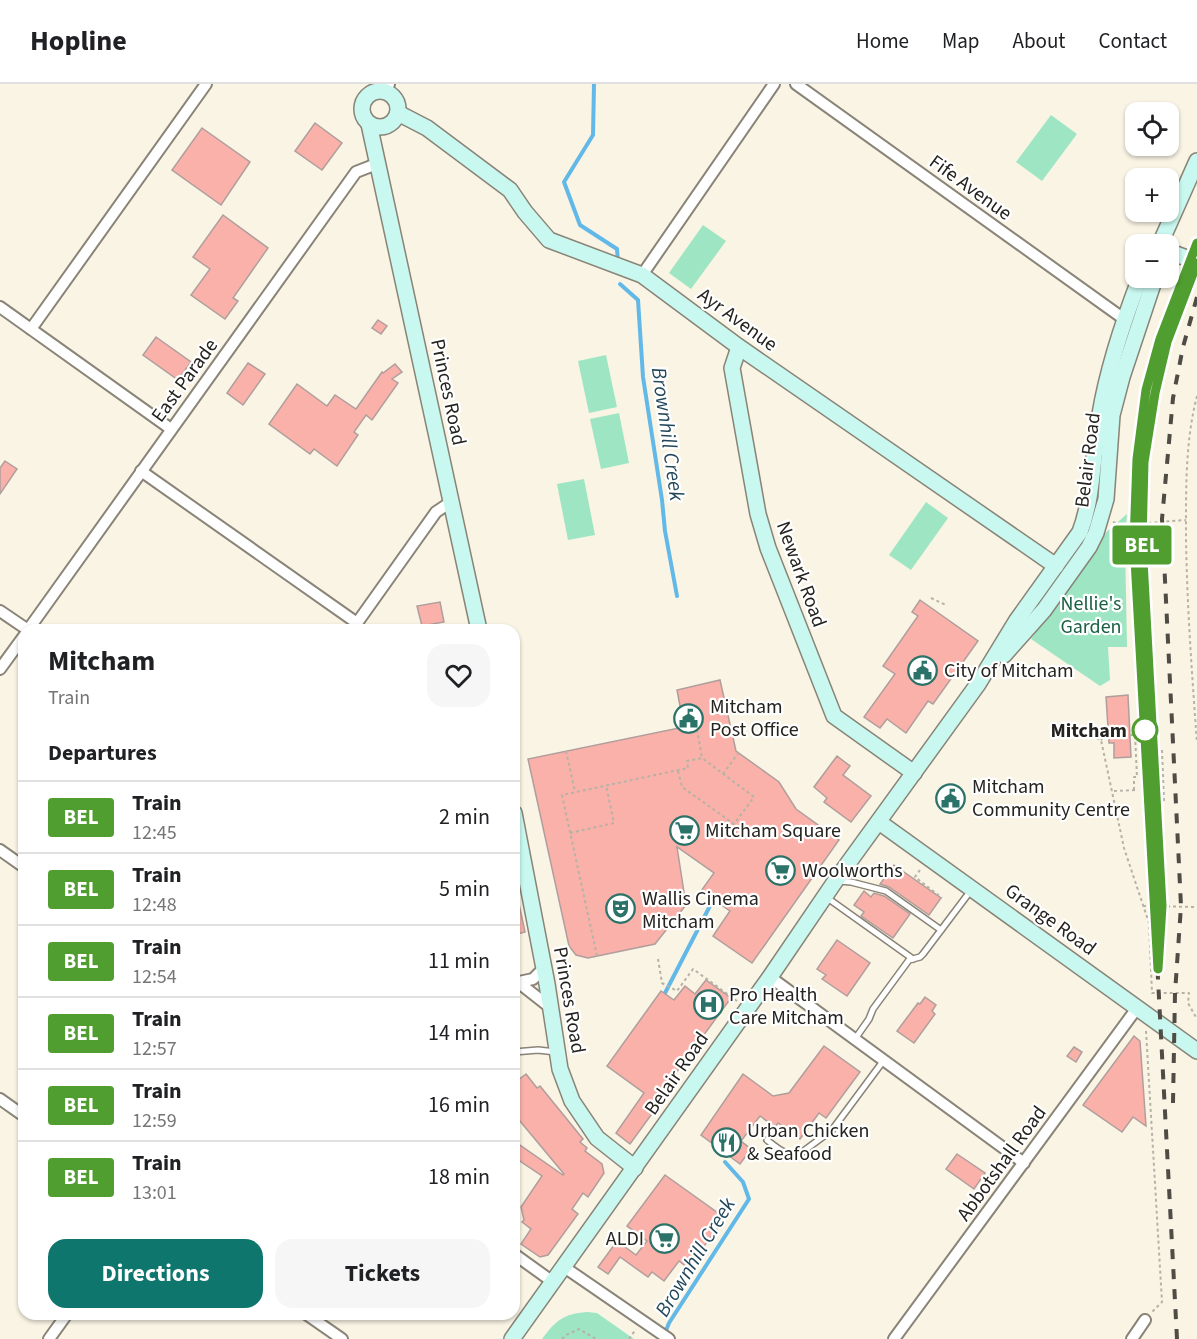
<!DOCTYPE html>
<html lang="en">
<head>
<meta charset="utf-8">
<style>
  :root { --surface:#fff; --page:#f6f6f6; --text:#202124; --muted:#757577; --line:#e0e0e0; --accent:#0f766e }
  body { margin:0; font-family:"Source Sans 3",sans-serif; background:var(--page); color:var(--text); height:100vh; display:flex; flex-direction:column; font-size:22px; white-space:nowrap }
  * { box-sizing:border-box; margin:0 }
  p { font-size:20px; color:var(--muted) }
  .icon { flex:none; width:33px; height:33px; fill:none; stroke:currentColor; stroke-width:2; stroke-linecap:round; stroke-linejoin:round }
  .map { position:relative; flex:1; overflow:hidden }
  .details { position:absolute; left:18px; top:540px; width:502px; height:696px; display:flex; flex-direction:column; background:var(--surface); border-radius:18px; box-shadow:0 2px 4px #0004 }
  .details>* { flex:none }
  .badge { padding:0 12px; border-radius:4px; font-size:21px; line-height:39px }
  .tools { position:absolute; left:1125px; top:18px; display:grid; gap:12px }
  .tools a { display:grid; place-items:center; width:54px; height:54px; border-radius:12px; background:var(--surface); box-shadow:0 2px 4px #0004; font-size:30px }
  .map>.badge { position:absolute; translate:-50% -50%; box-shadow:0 0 0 3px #fff }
  h2 { padding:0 30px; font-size:22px; line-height:54px }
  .round { display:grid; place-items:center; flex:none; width:63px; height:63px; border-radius:18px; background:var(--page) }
  .head { display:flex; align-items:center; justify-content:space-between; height:102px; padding:0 30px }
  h1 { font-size:28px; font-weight:700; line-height:45px }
  .primary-button { display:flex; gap:12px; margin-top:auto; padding:12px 30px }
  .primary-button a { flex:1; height:69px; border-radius:18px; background:var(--accent); color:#fff; font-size:24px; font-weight:700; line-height:69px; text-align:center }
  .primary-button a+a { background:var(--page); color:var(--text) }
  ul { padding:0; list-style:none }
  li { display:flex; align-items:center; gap:18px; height:72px; padding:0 30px; border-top:2px solid var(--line) }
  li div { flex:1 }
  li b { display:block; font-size:22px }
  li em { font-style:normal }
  li .badge { min-width:66px; font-weight:700; text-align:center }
  header { display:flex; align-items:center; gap:36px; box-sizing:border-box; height:84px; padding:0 30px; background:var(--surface); border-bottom:2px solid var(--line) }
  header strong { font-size:28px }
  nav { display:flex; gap:33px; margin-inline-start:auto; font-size:21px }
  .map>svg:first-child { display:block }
  .green { fill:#9ee6c3 }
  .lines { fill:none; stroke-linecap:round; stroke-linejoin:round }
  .stream { stroke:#62b9e8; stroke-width:4 }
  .building { fill:#fab1a9; stroke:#af9e9c; stroke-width:1.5 }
  .lane-casing { stroke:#898477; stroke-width:8 }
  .street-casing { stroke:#898477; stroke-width:14 }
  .secondary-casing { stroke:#898477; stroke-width:18 }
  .path { stroke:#b6b2a6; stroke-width:2; stroke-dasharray:3 3; stroke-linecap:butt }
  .lane { stroke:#fff; stroke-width:5 }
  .street { stroke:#fff; stroke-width:10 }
  .secondary { stroke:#c8f8ef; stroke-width:15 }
  .rail { stroke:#4f4c45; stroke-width:4; stroke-dasharray:10 10; stroke-linecap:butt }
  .line-casing { stroke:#fff; stroke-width:14 }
  .line { stroke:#509e2f; stroke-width:9 }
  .stop-dot { fill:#fff; stroke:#509e2f; stroke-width:3 }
  .labels { text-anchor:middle; stroke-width:4.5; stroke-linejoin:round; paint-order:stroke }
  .street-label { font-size:20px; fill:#25231e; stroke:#fff }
  .park-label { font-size:20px; fill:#1b6045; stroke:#fff }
  .poi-label { font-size:20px; fill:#25231e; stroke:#fff; text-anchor:start }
  .stop-label { font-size:20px; font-weight:bold; fill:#25231e; stroke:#fff; text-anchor:end }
  .water-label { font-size:21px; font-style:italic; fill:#22475b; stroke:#fff }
</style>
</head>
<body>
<header>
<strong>Hopline</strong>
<nav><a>Home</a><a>Map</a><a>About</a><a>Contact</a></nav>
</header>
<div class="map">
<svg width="1197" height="1255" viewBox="0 0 1197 1255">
  <rect width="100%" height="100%" fill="#faf4e5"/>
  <!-- green -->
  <g class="green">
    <polygon points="1051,31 1077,50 1042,97 1016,78"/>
    <polygon points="703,141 726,157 691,205 669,189"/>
    <polygon points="606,271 617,323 589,329 578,277"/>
    <polygon points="619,329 629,379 601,385 590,335"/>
    <polygon points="584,395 595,451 568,456 557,400"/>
    <polygon points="926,418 948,434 911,486 889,471"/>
    <polygon points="1127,430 1125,457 1127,563 1108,563 1110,596 1100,602 1031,555 1104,450"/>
    <path d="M587,1228L597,1229L634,1255H542C556,1236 563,1230 587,1228Z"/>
  </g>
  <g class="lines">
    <!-- stream -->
    <g class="stream">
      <polyline points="594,0 593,51 564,98 580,141 617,165 618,178"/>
      <polyline points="620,200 638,216 643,293 662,416 665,447 677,512"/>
      <polyline points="665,909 713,816"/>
      <polyline points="665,1249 669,1239 749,1115 743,1098 725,1078"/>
    </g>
  </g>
  <!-- building -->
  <g class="building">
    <polygon points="315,39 342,59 322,86 295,67"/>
    <polygon points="202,44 250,78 221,121 172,86"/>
    <polygon points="223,131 268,164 233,214 238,217 225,235 191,211 210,185 193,173"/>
    <polygon points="378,236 387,242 381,250 372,244"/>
    <polygon points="156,253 191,278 178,296 143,271"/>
    <polygon points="248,279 265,290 243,321 227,309"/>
    <polygon points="395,280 402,288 392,295 398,299 372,336 366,331 354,348 358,351 337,382 314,365 310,370 269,340 297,300 327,322 335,311 356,325 382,288 383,289"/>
    <polygon points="5,377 17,385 0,410 0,384"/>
    <polygon points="920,516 978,557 933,620 928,617 906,649 887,635 880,644 864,633 895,590 883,582 918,532 912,528"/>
    <polygon points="440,518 444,538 422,542 417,522"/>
    <polygon points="720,596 736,667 779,698 796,725 839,756 752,879 713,852 730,827 701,807 714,789 677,763 686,821 655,860 588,874 576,871 569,862 528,675 684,643 677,606"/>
    <polygon points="1128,611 1131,673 1114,674 1114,659 1109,659 1106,613"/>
    <polygon points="837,672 850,682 843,691 871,712 851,738 824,718 827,714 814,703"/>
    <polygon points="894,781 941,814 929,831 889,803 880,800"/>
    <polygon points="864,807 871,813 874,809 884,812 910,830 893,854 861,832 864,828 854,821"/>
    <polygon points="514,820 519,820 525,848 514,851"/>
    <polygon points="837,856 870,879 847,912 822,895 826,891 817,885"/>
    <polygon points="706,896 731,914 650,1024 654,1027 630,1060 616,1049 644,1009 607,982 661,907 674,916 685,902 695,910"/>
    <polygon points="925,913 936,921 932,927 935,930 914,959 897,947 918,919 920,920"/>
    <polygon points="1134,952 1140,957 1146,1042 1133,1033 1122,1048 1083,1021"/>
    <polygon points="824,962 860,988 826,1034 819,1029 800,1055 778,1039 775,1043 760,1032 741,1057 751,1065 740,1080 701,1051 743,990 773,1012 789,1009"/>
    <polygon points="1074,963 1082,968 1076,978 1067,972"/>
    <polygon points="526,990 537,1004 540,1002 583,1055 580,1058 587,1064 585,1067 602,1080 604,1089 588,1113 583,1109 572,1125 578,1130 548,1171 540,1173 521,1160 531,1145 522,1138 524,1136 521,1123 542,1092 514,1073 514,1057 563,1091 564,1090 514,1030 514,1020 519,1016 514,1011 514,999"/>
    <polygon points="957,1070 985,1089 974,1105 946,1085"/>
    <polygon points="665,1091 725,1134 688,1184 679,1177 664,1197 652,1188 648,1193 620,1173 608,1190 598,1183 617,1157 636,1171 647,1157 627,1142"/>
  </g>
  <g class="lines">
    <defs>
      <g id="lane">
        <polyline points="839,797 851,798 886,807 941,846"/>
        <polyline points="826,813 913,875"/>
        <polyline points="855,955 869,935 873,925 909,876 920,873 923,870 972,805"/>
        <polyline points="514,968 538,966 556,968"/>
        <path d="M767,1056C777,1064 788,1074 801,1069L832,1046L884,976"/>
      </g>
      <g id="street">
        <polyline points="796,0 1124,235"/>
        <polyline points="386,8 389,0"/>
        <polyline points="642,191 774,0"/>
        <polyline points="0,223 171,345"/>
        <polyline points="31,245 206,0"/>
        <polyline points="141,387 357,539"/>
        <polyline points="0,527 28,546"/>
        <polyline points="28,546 356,88 379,79"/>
        <polyline points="352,546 436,428 451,418"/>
        <polyline points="0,585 24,552"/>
        <polyline points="0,766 24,783"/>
        <polyline points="770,893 1024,1079"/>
        <polyline points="514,895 551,924"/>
        <polyline points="519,898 533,895 544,884"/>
        <polyline points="0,1015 24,1032"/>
        <polyline points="514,1170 553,1198"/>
        <polyline points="564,1183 669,1255"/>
        <polyline points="306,1230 342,1255"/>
        <polyline points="49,1255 67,1230"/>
        <polyline points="894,1255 1137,924"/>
        <polyline points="1132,1255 1145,1236"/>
      </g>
      <g id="secondary">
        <circle cx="380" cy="25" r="18"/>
        <polyline points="398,29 427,44 510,106 525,128 549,156 642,191 739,263 1056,482"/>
        <polyline points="369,40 479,546"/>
        <polyline points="1160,160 1197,77"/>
        <polyline points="1168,167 1197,178"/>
        <polyline points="739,263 732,284 758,430 768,464 834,632 914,689"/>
        <polyline points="1004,571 1044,526 1089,463 1096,449 1106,415 1112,331 1122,293 1155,194"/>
        <polyline points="514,729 547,900 560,985 572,1017 597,1054 635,1084"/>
        <polyline points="879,738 1197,967"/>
        <path d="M512,1255L770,893L836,796L978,600L1017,536L1080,448C1094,411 1092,369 1100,330C1108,283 1123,238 1140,194"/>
      </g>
    </defs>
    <!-- lane casing -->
    <use href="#lane" class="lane-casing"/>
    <!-- street casing -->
    <use href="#street" class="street-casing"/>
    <!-- secondary casing -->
    <use href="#secondary" class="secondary-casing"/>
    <!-- path -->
    <g class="path">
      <polyline points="1169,196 1197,207"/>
      <path d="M1197,312C1185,358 1186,407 1186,454C1187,522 1192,591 1197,659"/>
      <polyline points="1113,438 1121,441 1186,436"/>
      <polyline points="1147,439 1147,458"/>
      <polyline points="1129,458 1130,440"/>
      <polyline points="931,514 946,521"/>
      <polyline points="1130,651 1135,651 1137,693 1134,693 1134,706"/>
      <polyline points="1091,652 1101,656 1124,764 1149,839 1152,909 1189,909 1188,919 1197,935"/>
      <polyline points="1101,656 1104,653 1108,652"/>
      <polyline points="1162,666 1164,717"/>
      <polyline points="566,667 575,708"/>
      <polyline points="678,687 682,703 734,740 754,713 702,674"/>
      <polyline points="723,690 739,668"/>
      <polyline points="1114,707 1138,706"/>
      <polyline points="570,749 614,739 606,701"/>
      <polyline points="920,786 915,793 942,814"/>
      <polyline points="1148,808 1149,822"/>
      <polyline points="1143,822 1197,823"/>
      <polyline points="1166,822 1167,807"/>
      <polyline points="597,872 562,711 688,684 687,677 702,674 696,640"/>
      <polyline points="658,875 662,899 677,907 693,885 737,917"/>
      <polyline points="1146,947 1162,1218 1152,1228"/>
      <polyline points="562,1255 566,1251 579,1245 596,1255"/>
      <polyline points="629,1255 636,1245"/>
    </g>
    <!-- lane -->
    <use href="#lane" class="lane"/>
    <!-- street -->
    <use href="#street" class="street"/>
    <!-- secondary -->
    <use href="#secondary" class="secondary"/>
    <!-- rail -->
    <g class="rail">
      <polyline points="1173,1019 1175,909 1181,822 1162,435 1173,314 1183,263 1197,213"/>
      <path d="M1177,1255L1134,440C1136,395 1138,351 1146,307C1156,256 1177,207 1197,159"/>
    </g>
  </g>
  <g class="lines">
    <defs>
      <polyline id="line" points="1197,159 1160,255 1146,306 1137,375 1134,458 1158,885 1162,822 1142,458 1144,378 1155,309 1167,258 1197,179"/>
    </defs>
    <!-- line casing -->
    <use href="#line" class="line-casing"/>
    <!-- line -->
    <use href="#line" class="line"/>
  </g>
  <!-- icons -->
  <defs>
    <symbol id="civic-ring" viewBox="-11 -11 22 22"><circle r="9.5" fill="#fff" stroke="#2b7268" stroke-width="1.5"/><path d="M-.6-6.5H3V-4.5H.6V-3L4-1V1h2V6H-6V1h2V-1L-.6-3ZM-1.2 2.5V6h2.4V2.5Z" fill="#2b7268"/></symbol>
    <symbol id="supermarket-ring" viewBox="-11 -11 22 22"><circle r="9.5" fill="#fff" stroke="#2b7268" stroke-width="1.5"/><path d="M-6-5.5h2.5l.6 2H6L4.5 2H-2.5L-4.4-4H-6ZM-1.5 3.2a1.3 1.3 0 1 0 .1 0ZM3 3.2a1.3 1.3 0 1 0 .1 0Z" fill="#2b7268"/></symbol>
    <symbol id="theatre-ring" viewBox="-11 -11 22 22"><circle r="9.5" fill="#fff" stroke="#2b7268" stroke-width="1.5"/><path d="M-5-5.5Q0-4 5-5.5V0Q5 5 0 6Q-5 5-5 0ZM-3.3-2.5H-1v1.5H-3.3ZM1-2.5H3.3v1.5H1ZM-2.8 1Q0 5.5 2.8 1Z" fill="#2b7268"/></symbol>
    <symbol id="hospital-ring" viewBox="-11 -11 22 22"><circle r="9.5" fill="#fff" stroke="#2b7268" stroke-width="1.5"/><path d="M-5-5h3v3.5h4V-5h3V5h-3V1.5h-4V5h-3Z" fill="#2b7268"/></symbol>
    <symbol id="restaurant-ring" viewBox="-11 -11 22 22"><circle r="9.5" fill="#fff" stroke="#2b7268" stroke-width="1.5"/><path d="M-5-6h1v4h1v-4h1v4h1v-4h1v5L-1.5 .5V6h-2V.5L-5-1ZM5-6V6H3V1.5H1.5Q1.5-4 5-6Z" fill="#2b7268"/></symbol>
  </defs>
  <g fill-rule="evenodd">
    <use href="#civic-ring" x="906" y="570" width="33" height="33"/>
    <use href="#civic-ring" x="672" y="618" width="33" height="33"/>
    <use href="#civic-ring" x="934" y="698" width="33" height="33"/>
    <use href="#supermarket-ring" x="668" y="730" width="33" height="33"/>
    <use href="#supermarket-ring" x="764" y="770" width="33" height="33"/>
    <use href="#theatre-ring" x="604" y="808" width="33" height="33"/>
    <use href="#hospital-ring" x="692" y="904" width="33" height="33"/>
    <use href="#restaurant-ring" x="710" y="1042" width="33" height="33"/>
    <use href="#supermarket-ring" x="648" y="1138" width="33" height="33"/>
  </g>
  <!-- markers -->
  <circle class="stop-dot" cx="1145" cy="646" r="12"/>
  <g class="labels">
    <!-- street labels -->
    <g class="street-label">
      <text transform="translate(971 103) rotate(36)" y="7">Fife Avenue</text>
      <text transform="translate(738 235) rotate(36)" y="7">Ayr Avenue</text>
      <text transform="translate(184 296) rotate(-54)" y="7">East Parade</text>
      <text transform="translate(449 308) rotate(78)" y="7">Princes Road</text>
      <text transform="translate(1087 376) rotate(-83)" y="7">Belair Road</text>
      <text transform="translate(802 490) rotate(70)" y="7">Newark Road</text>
      <text transform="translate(1051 835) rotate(36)" y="7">Grange Road</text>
      <text transform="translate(570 916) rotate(80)" y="7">Princes Road</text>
      <text transform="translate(676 989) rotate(-55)" y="7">Belair Road</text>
      <text transform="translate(1001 1079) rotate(-54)" y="7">Abbotshall Road</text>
    </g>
    <!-- park labels -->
    <g class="park-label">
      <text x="1091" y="526">Nellie's<tspan x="1091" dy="23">Garden</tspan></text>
    </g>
    <!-- poi labels -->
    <g class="poi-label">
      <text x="944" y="593">City of Mitcham</text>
      <text x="710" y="629">Mitcham<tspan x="710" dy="23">Post Office</tspan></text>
      <text x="972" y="709">Mitcham<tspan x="972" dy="23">Community Centre</tspan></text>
      <text x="705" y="753">Mitcham Square</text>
      <text x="802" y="793">Woolworths</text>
      <text x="642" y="821">Wallis Cinema<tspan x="642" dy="23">Mitcham</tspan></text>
      <text x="729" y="917">Pro Health<tspan x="729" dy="23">Care Mitcham</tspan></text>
      <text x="747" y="1053">Urban Chicken<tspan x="747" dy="23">&amp; Seafood</tspan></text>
      <text x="644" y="1161" text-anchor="end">ALDI</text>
    </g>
    <!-- stop labels -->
    <g class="stop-label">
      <text x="1127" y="653">Mitcham</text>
    </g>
    <!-- water labels -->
    <g class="water-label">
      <text transform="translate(668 350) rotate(82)" y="7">Brownhill Creek</text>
      <text transform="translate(695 1173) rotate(-59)" y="7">Brownhill Creek</text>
    </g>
  </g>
</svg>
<div class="tools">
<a><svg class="icon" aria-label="locate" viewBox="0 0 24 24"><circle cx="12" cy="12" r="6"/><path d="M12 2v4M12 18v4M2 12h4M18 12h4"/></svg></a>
<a>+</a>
<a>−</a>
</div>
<b class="badge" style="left:1142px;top:461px;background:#509e2f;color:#fff">BEL</b>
<section class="details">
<div class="head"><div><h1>Mitcham</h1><p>Train</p></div><a class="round"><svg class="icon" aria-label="heart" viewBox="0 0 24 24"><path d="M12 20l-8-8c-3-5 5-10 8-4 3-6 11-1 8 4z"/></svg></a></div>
<h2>Departures</h2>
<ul>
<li><span class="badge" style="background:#509e2f;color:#fff">BEL</span><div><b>Train</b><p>12:45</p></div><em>2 min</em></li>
<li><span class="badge" style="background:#509e2f;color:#fff">BEL</span><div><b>Train</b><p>12:48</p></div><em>5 min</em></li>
<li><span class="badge" style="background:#509e2f;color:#fff">BEL</span><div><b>Train</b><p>12:54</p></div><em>11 min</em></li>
<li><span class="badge" style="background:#509e2f;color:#fff">BEL</span><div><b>Train</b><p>12:57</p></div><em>14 min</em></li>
<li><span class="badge" style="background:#509e2f;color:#fff">BEL</span><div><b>Train</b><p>12:59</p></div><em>16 min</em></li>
<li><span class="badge" style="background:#509e2f;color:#fff">BEL</span><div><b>Train</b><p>13:01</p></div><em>18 min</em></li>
</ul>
<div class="primary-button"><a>Directions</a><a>Tickets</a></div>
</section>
</div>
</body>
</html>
